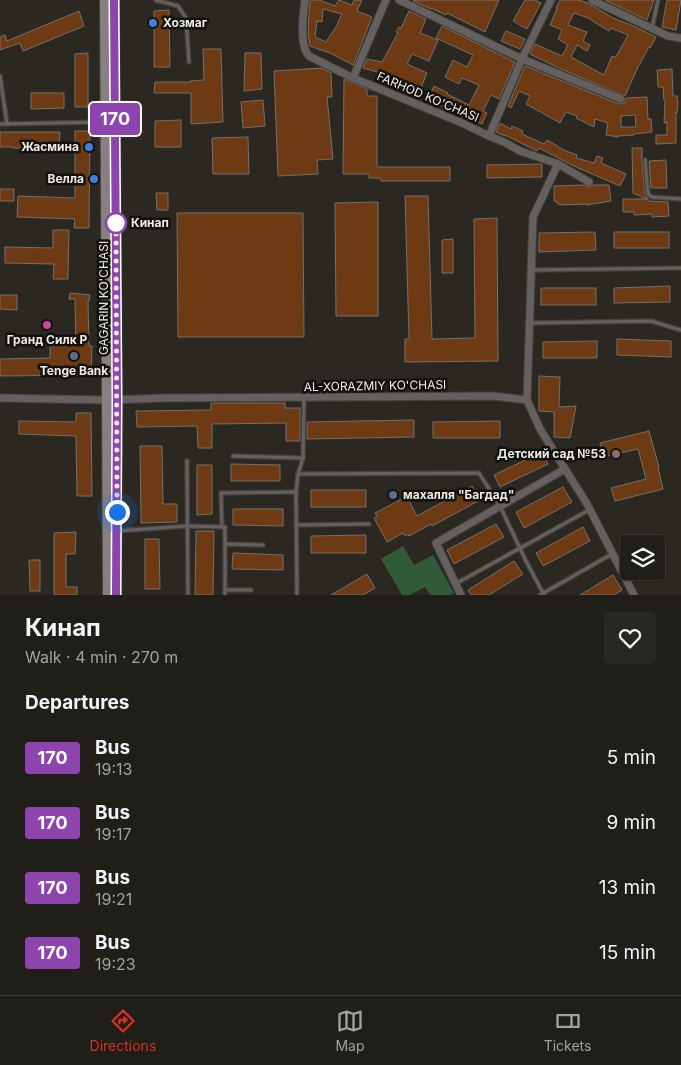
<!DOCTYPE html>
<html lang="en">
<head>
<meta charset="utf-8">
<style>
  :root { --surface:#201e19; --page:#282722; --text:#f1f3f6; --muted:#a2a2a2; --line:#3d3c38; --accent:#d93025 }
  body { margin:0; font-family:Inter,sans-serif; background:var(--page); color:var(--text); height:100vh; display:flex; flex-direction:column; font-size:19px; white-space:nowrap }
  * { box-sizing:border-box; margin:0 }
  p { font-size:16px; color:var(--muted) }
  .icon { flex:none; width:28px; height:28px; fill:none; stroke:currentColor; stroke-width:2; stroke-linecap:round; stroke-linejoin:round }
  .map { position:relative; height:595px; overflow:hidden }
  .sheet { display:flex; flex-direction:column; background:var(--surface); flex:1 }
  .sheet>* { flex:none }
  .badge { padding:0 10px; border-radius:4px; font-size:18px; line-height:32px }
  .fabs { position:absolute; left:620px; top:535px; display:grid; gap:10px }
  .fabs a { display:grid; place-items:center; width:45px; height:45px; border-radius:5px; background:var(--surface); box-shadow:0 1px 4px #0004,0 0 0 1px var(--line); font-size:25px }
  .you { position:absolute; width:25px; height:25px; margin:-12px; border:4px solid #fff; border-radius:50%; background:#1a73e8; box-shadow:0 0 0 8px #1a73e833 }
  .map>.badge { position:absolute; translate:-50% -50%; box-shadow:0 0 0 2px #fff }
  h2 { padding:0 25px; font-size:19px; line-height:45px }
  .round { display:grid; place-items:center; flex:none; width:52px; height:52px; border-radius:5px; background:var(--page) }
  .overview { display:flex; align-items:center; justify-content:space-between; height:85px; padding:0 25px }
  h1 { font-size:24px; font-weight:700; line-height:38px }
  ul { padding:0; list-style:none }
  li { display:flex; align-items:center; gap:15px; height:65px; padding:0 25px }
  li div { flex:1 }
  li b { display:block; font-size:19px }
  li em { font-style:normal }
  li .badge { min-width:55px; font-weight:700; text-align:center }
  .tabs { display:flex; justify-content:space-around; align-items:center; height:70px; border-top:1px solid var(--line); background:var(--surface); font-size:14px; color:var(--muted) }
  .tabs a { display:grid; justify-items:center; gap:2px }
  .tabs .active { color:var(--accent) }
  .map>svg:first-child { display:block }
  .green { fill:#315b38 }
  .building { fill:#6d3a14; stroke:#786f6a; fill-rule:evenodd }
  .lines { fill:none; stroke-linecap:round; stroke-linejoin:round }
  .service-casing { stroke:#45433c; stroke-width:5.5 }
  .minor-casing { stroke:#45433c; stroke-width:9 }
  .secondary-casing { stroke:#45433c; stroke-width:12 }
  .service { stroke:#656060; stroke-width:3 }
  .minor { stroke:#656060; stroke-width:7 }
  .secondary { stroke:#877f80; stroke-width:10 }
  .line-casing { stroke:#fff; stroke-width:11 }
  .line { stroke:#8e44ad; stroke-width:8 }
  .walk { stroke:#ebeae5; stroke-width:5; stroke-dasharray:0 9 }
  .shop-dot { fill:#3f7fe0; stroke:#12110e; stroke-width:2 }
  .stop-dot { fill:#fff; stroke:#8e44ad; stroke-width:2.5 }
  .hotel-dot { fill:#d1479c; stroke:#12110e; stroke-width:2 }
  .service-dot { fill:#5c6f8a; stroke:#12110e; stroke-width:2 }
  .education-dot { fill:#8d6e63; stroke:#12110e; stroke-width:2 }
  .labels { text-anchor:middle; stroke-width:5; stroke-linejoin:round; paint-order:stroke }
  .poi-label { font-size:12px; font-weight:bold; fill:#ebeae5; stroke:#12110e; text-anchor:end }
  .street-label { font-size:12px; fill:#ebeae5; stroke:#12110e }
  .stop-label { font-size:12px; font-weight:bold; fill:#ebeae5; stroke:#12110e; text-anchor:start }
</style>
</head>
<body>
<div class="map">
<svg width="681" height="595" viewBox="0 0 681 595">
  <rect width="100%" height="100%" fill="#2a2821"/>
  <!-- green -->
  <polygon class="green" points="403,546 414,565 433,555 454,593 451,595 430,595 425,587 410,595 402,595 381,559"/>
  <!-- building -->
  <g class="building">
    <path d="M310,0H322V1L335,6L339,0L352,5L354,0H362L357,11L372,17L353,65L330,53L310,46L308,32ZM323,9L342,14L336,27L326,42L315,37L317,21L322,22Z"/>
    <polygon points="414,0 499,0 485,32 447,13 446,15 431,8 431,9 413,1"/>
    <polygon points="525,0 535,0 541,3 527,29 513,21"/>
    <path d="M560,0H579L588,3L613,18L631,25L656,37L650,48L649,47L638,67L625,96L559,68L530,54L535,44L562,56L568,45L558,39L562,30L550,25L557,9L556,8ZM574,13L591,19V20L609,31L611,28L628,35L616,57L612,56L604,75L571,57L577,45L587,51L590,45L583,41L587,32L568,25Z"/>
    <polygon points="605,0 654,0 647,20"/>
    <polygon points="667,0 681,0 676,30 662,27"/>
    <polygon points="169,10 170,67 154,67 154,11"/>
    <polygon points="79,11 84,26 23,51 20,43 0,50 0,37 5,35 7,41"/>
    <polygon points="409,11 426,19 420,33 438,40 429,61 412,54 407,64 427,73 419,93 398,84 398,85 379,76 381,73 363,68 367,59 382,62 398,33 396,32 399,27 401,28"/>
    <polygon points="442,26 515,62 499,99 491,95 483,111 487,113 482,124 464,116 464,117 429,100 429,97 434,86 448,93 447,94 469,105 479,85 462,78 459,84 445,77 453,60 467,67 473,55 436,38"/>
    <polygon points="506,31 525,39 520,49 501,41"/>
    <polygon points="203,49 221,49 223,122 191,124 191,93 154,93 155,82 191,82 190,81 204,80"/>
    <polygon points="88,53 88,107 75,107 75,54"/>
    <polygon points="245,53 261,53 262,89 244,91"/>
    <path d="M525,66L619,104L625,103L626,98L647,97L648,119H651L652,132L634,134V135L618,136V137L606,135L608,123L595,119L594,127L576,118L577,116L566,112L560,123L526,104L530,96L519,91L511,108L508,106ZM635,115L636,127H621V116Z"/>
    <polygon points="322,68 331,73 332,97 327,97 333,159 317,160 318,174 278,176 274,71"/>
    <polygon points="672,69 673,96 677,96 678,104 677,113 676,112 676,143 656,144 656,135 667,135 667,122 664,123 665,101 664,101 663,87 658,87 657,70"/>
    <polygon points="344,79 367,89 367,96 377,96 377,167 450,167 450,181 381,181 381,178 369,178 369,174 343,174"/>
    <polygon points="31,93 64,93 64,108 31,109"/>
    <polygon points="263,100 265,126 243,128 241,102"/>
    <polygon points="181,120 181,147 155,147 155,121"/>
    <polygon points="500,123 511,129 512,126 523,131 522,134 544,144 547,140 564,150 577,155 576,158 594,163 597,156 603,158 601,163 626,174 620,186 576,167 539,148 537,151 505,135 505,136 496,132"/>
    <polygon points="75,131 90,131 89,228 74,228 75,219 17,217 18,196 75,198"/>
    <polygon points="0,132 60,132 59,148 13,148 13,147 0,147"/>
    <polygon points="248,137 249,174 213,174 212,138"/>
    <polygon points="632,148 642,148 642,160 645,195 648,198 648,201 668,202 669,216 652,217 652,214 634,215 634,212 623,212 623,199 647,199 633,193"/>
    <polygon points="666,160 667,188 651,188 649,161"/>
    <polygon points="542,164 542,177 487,178 487,165"/>
    <polygon points="584,185 589,187 593,185 609,185 611,201 587,205 587,204 564,205 558,204 557,202 554,201 554,186"/>
    <rect x="0" y="189" width="14" height="12"/>
    <polygon points="156,193 168,193 168,210 157,210"/>
    <polygon points="405,196 428,196 432,339 475,338 474,219 497,218 498,361 405,362 405,339 409,339"/>
    <polygon points="378,202 378,316 336,316 335,203"/>
    <polygon points="177,213 303,213 304,337 178,337"/>
    <polygon points="53,230 69,230 68,279 53,279 54,264 5,263 5,247 53,248"/>
    <polygon points="595,232 596,250 539,252 539,233"/>
    <rect x="614" y="232" width="55" height="16"/>
    <polygon points="453,239 453,273 442,273 442,240"/>
    <polygon points="670,286 670,302 614,303 614,288"/>
    <rect x="541" y="288" width="55" height="17"/>
    <polygon points="70,293 90,295 89,301 88,301 89,346 92,346 91,375 0,376 0,359 50,358 50,346 76,346 75,299 69,299"/>
    <polygon points="0,295 17,295 17,310 0,309"/>
    <polygon points="617,339 671,341 671,357 617,355"/>
    <polygon points="597,341 597,358 543,358 543,342"/>
    <polygon points="539,376 560,377 559,407 576,406 570,438 554,437 554,412 539,411"/>
    <polygon points="211,403 285,403 285,408 300,408 300,441 286,441 286,423 212,424 212,448 198,448 197,426 137,427 136,411 211,410"/>
    <polygon points="76,413 91,413 92,496 77,496 76,436 19,434 19,421 76,422"/>
    <polygon points="414,420 414,437 307,439 307,422"/>
    <polygon points="500,421 500,438 433,438 433,422"/>
    <polygon points="649,431 659,467 658,467 663,489 615,501 611,488 646,479 638,449 603,457 600,443"/>
    <polygon points="140,446 162,446 163,504 177,504 177,522 141,523"/>
    <polygon points="542,452 548,464 500,487 494,475"/>
    <polygon points="231,464 280,465 280,481 231,481"/>
    <polygon points="197,465 212,465 212,514 197,515"/>
    <polygon points="472,486 480,500 432,526 431,524 409,536 408,534 405,536 403,533 387,542 374,518 377,516 375,513 404,498 405,501 408,499 417,516"/>
    <polygon points="563,487 572,502 524,528 516,512"/>
    <rect x="311" y="490" width="55" height="17"/>
    <polygon points="233,509 283,509 283,526 233,525"/>
    <polygon points="496,524 504,537 454,564 447,550"/>
    <polygon points="583,527 590,541 543,566 536,553"/>
    <polygon points="196,531 214,531 213,595 195,595"/>
    <polygon points="76,532 75,554 66,554 66,587 77,587 77,595 54,595 54,533"/>
    <polygon points="366,535 366,553 311,553 311,536"/>
    <polygon points="145,539 159,539 160,589 145,589"/>
    <polygon points="233,553 283,555 283,570 232,569"/>
    <polygon points="29,560 40,560 40,591 30,591"/>
    <polygon points="514,561 523,574 489,595 471,595 468,590"/>
    <polygon points="367,574 375,588 363,595 331,595"/>
    <polygon points="613,575 622,590 614,595 580,595"/>
  </g>
  <g class="lines">
    <defs>
      <g id="service">
        <polyline points="156,0 178,6 186,18 189,62"/>
        <polyline points="652,28 658,0"/>
        <polyline points="0,76 7,124"/>
        <polyline points="0,124 104,122"/>
        <polyline points="645,160 648,194 652,197 681,199"/>
        <polyline points="532,270 681,268"/>
        <polyline points="531,323 651,321 681,330"/>
        <polyline points="233,456 303,458"/>
        <polyline points="187,461 188,595"/>
        <polyline points="298,474 479,473 500,506 526,561 544,595"/>
        <polyline points="296,525 369,524"/>
        <polyline points="222,527 221,493 296,492"/>
        <polyline points="117,531 187,526 225,527 225,595"/>
        <polyline points="225,544 263,545"/>
        <polyline points="457,583 589,510"/>
        <polyline points="225,590 251,590"/>
        <polyline points="297,595 296,492 298,474 303,458 304,398"/>
        <polyline points="540,595 612,554"/>
      </g>
      <g id="minor">
        <path d="M305,0C303,15 299,45 309,56L353,78L460,122L489,136L504,142L520,151L558,164L589,182"/>
        <polyline points="399,0 522,59 621,99"/>
        <polyline points="592,0 668,36 681,38"/>
        <polyline points="353,78 386,0"/>
        <polyline points="489,136 522,59 551,0"/>
        <polyline points="0,398 107,400 166,398 493,396 527,400 540,429 587,504 634,595"/>
        <polyline points="527,400 533,217 558,164"/>
        <polyline points="461,595 436,543 565,469"/>
      </g>
      <g id="secondary">
        <polyline points="105,0 108,595"/>
        <polyline points="114,0 117,400 116,595"/>
      </g>
    </defs>
    <!-- service casing -->
    <use href="#service" class="service-casing"/>
    <!-- minor casing -->
    <use href="#minor" class="minor-casing"/>
    <!-- secondary casing -->
    <use href="#secondary" class="secondary-casing"/>
    <!-- service -->
    <use href="#service" class="service"/>
    <!-- minor -->
    <use href="#minor" class="minor"/>
    <!-- secondary -->
    <use href="#secondary" class="secondary"/>
  </g>
  <g class="lines">
    <defs>
      <polyline id="line" points="114,0 117,400 116,595"/>
    </defs>
    <!-- line casing -->
    <use href="#line" class="line-casing"/>
    <!-- line -->
    <use href="#line" class="line"/>
    <!-- walk -->
    <polyline class="walk" points="116,223 116,215 117,512"/>
  </g>
  <!-- markers -->
  <g class="shop-dot">
    <circle cx="153" cy="23" r="5"/>
    <circle cx="89" cy="147" r="5"/>
    <circle cx="94" cy="179" r="5"/>
  </g>
  <circle class="stop-dot" cx="116" cy="223" r="10"/>
  <circle class="hotel-dot" cx="47" cy="325" r="5"/>
  <g class="service-dot">
    <circle cx="74" cy="356" r="5"/>
    <circle cx="393" cy="495" r="5"/>
  </g>
  <circle class="education-dot" cx="616" cy="454" r="5"/>
  <g class="labels">
    <!-- poi labels -->
    <g class="poi-label">
      <text x="163" y="27" text-anchor="start">Хозмаг</text>
      <text x="79" y="151">Жасмина</text>
      <text x="84" y="183">Велла</text>
      <text x="47" y="344" text-anchor="middle">Гранд Силк Р</text>
      <text x="74" y="375" text-anchor="middle">Tenge Bank</text>
      <text x="606" y="458">Детский сад №53</text>
      <text x="403" y="499" text-anchor="start">махалля "Багдад"</text>
    </g>
    <!-- street labels -->
    <g class="street-label">
      <text transform="translate(428 97) rotate(23)" y="4">FARHOD KO'CHASI</text>
      <text transform="translate(104 298) rotate(-90)" y="4">GAGARIN KO'CHASI</text>
      <text transform="translate(375 386) rotate(-1)" y="4">AL-XORAZMIY KO'CHASI</text>
    </g>
    <!-- stop labels -->
    <g class="stop-label">
      <text x="131" y="227">Кинап</text>
    </g>
  </g>
</svg>
<div class="fabs">
<a><svg class="icon" aria-label="layers" viewBox="0 0 24 24"><path d="M12 4l9 5-9 5-9-5zM3 14l9 5 9-5"/></svg></a>
</div>
<div class="you" style="left:117px;top:512px"></div>
<b class="badge" style="left:115px;top:119px;background:#8e44ad;color:#fff">170</b>
</div>
<section class="sheet">
<div class="overview"><div><h1>Кинап</h1><p>Walk · 4 min · 270 m</p></div><a class="round"><svg class="icon" aria-label="heart" viewBox="0 0 24 24"><path d="M12 20l-8-8c-3-5 5-10 8-4 3-6 11-1 8 4z"/></svg></a></div>
<h2>Departures</h2>
<ul>
<li><span class="badge" style="background:#8e44ad;color:#fff">170</span><div><b>Bus</b><p>19:13</p></div><em>5 min</em></li>
<li><span class="badge" style="background:#8e44ad;color:#fff">170</span><div><b>Bus</b><p>19:17</p></div><em>9 min</em></li>
<li><span class="badge" style="background:#8e44ad;color:#fff">170</span><div><b>Bus</b><p>19:21</p></div><em>13 min</em></li>
<li><span class="badge" style="background:#8e44ad;color:#fff">170</span><div><b>Bus</b><p>19:23</p></div><em>15 min</em></li>
</ul>
</section>
<nav class="tabs">
<a class="active"><svg class="icon" aria-label="directions" viewBox="0 0 24 24"><path d="M12 3l9 9-9 9-9-9zM9 14v-3h6M13 9l2 2-2 2"/></svg>Directions</a>
<a><svg class="icon" aria-label="map" viewBox="0 0 24 24"><path d="M3 6l6-2 6 2 6-2v14l-6 2-6-2-6 2zM9 4v14M15 6v14"/></svg>Map</a>
<a><svg class="icon" aria-label="tickets" viewBox="0 0 24 24"><path d="M3 7h18v10H3zM15 7v10"/></svg>Tickets</a>
</nav>
</body>
</html>
